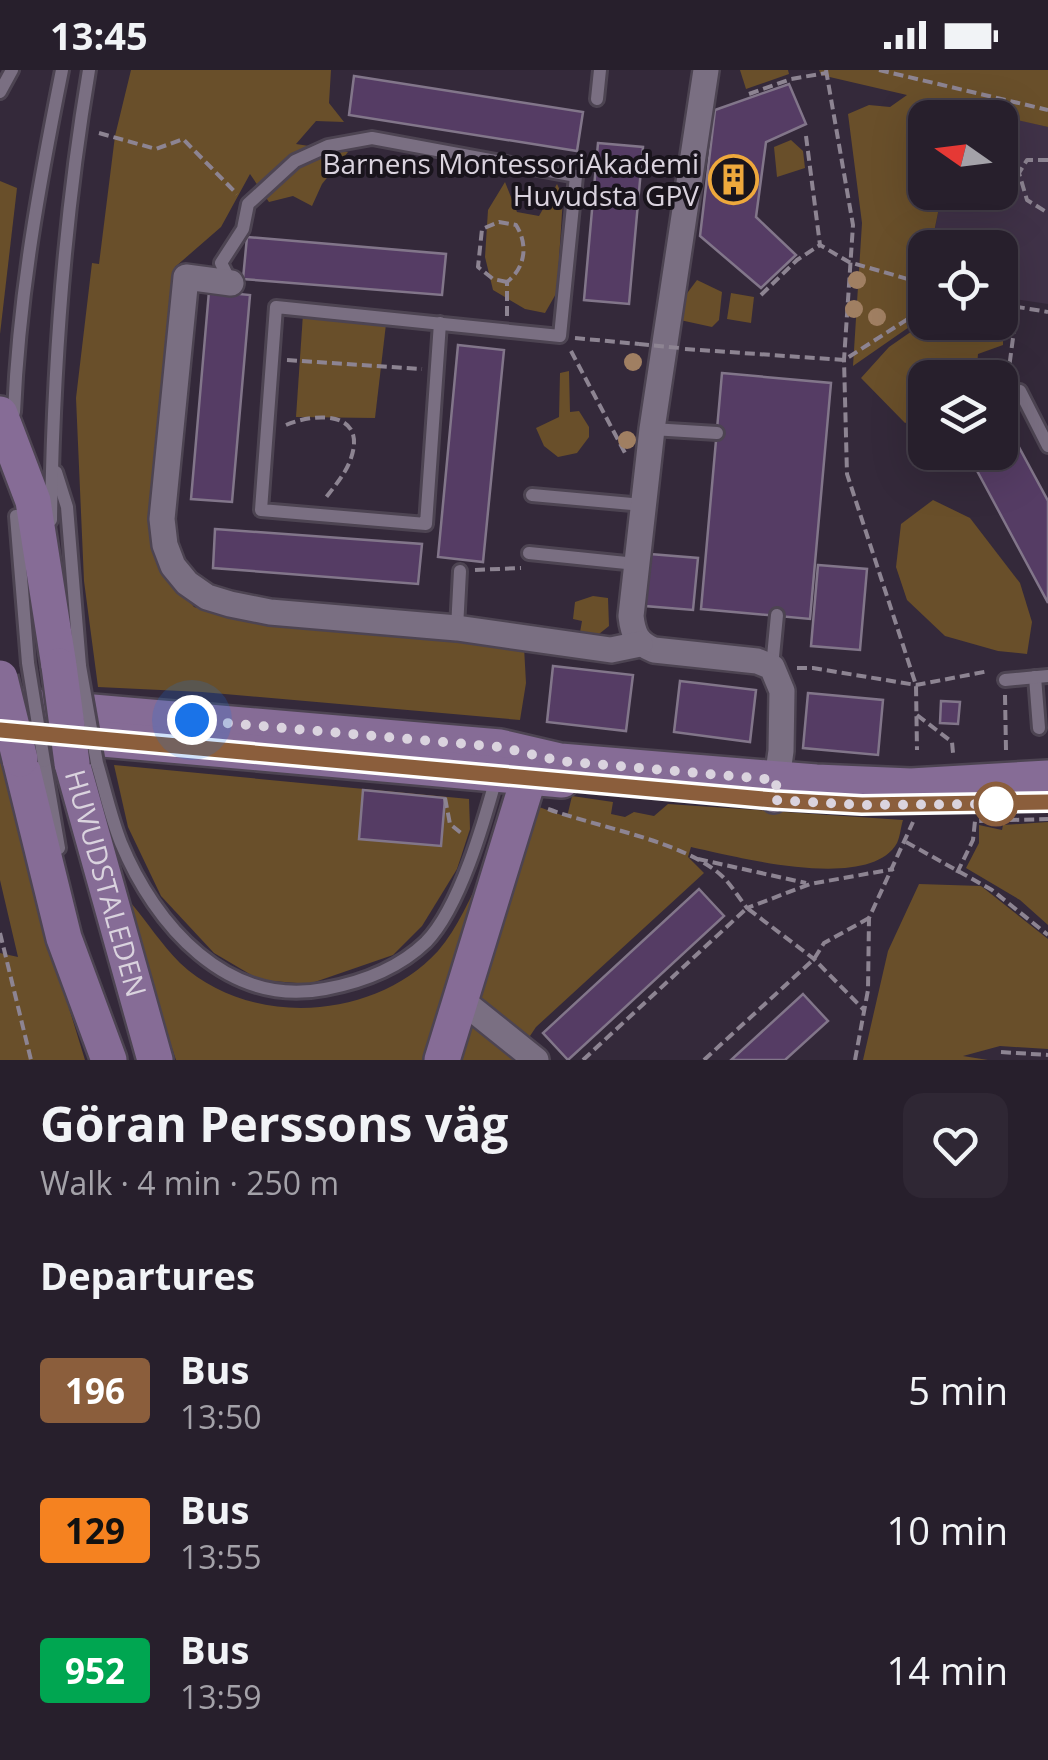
<!DOCTYPE html>
<html lang="en">
<head>
<meta charset="utf-8">
<style>
  :root { --surface:#271f2c; --page:#2f2734; --text:#f1f3f6; --muted:#a4a2a9; --line:#433d48 }
  body { margin:0; font-family:"Open Sans",sans-serif; background:var(--page); color:var(--text); height:100vh; display:flex; flex-direction:column; font-size:38px; white-space:nowrap }
  * { box-sizing:border-box; margin:0 }
  p { font-size:32px; color:var(--muted) }
  .icon { flex:none; width:55px; height:55px; fill:none; stroke:currentColor; stroke-width:2; stroke-linecap:round; stroke-linejoin:round }
  .map { position:relative; height:990px; overflow:hidden }
  .details { display:flex; flex-direction:column; background:var(--surface); flex:1 }
  .details>* { flex:none }
  .badge { padding:0 20px; border-radius:8px; font-size:35px; line-height:65px }
  .needle { width:65px; rotate:284deg }
  .fabs { position:absolute; left:908px; top:30px; display:grid; gap:20px }
  .fabs a { display:grid; place-items:center; width:110px; height:110px; border-radius:20px; background:var(--surface); box-shadow:0 10px 40px #0002,0 0 0 2px var(--line); font-size:50px }
  .you { position:absolute; width:50px; height:50px; margin:-25px; border:8px solid #fff; border-radius:50%; background:#1a73e8; box-shadow:0 0 0 15px #1a73e833 }
  .map>.badge { position:absolute; translate:-50% -50%; box-shadow:0 0 0 5px #fff }
  h2 { padding:0 40px; font-size:38px; line-height:90px }
  .round { display:grid; place-items:center; flex:none; width:105px; height:105px; border-radius:20px; background:var(--page) }
  .headline { display:flex; align-items:center; justify-content:space-between; height:170px; padding:0 40px }
  h1 { font-size:48px; font-weight:700; line-height:75px }
  ul { padding:0; list-style:none }
  li { display:flex; align-items:center; gap:30px; height:140px; padding:0 40px }
  li div { flex:1 }
  li b { display:block; font-size:38px }
  li em { font-style:normal }
  li .badge { min-width:110px; font-weight:700; text-align:center }
  .status { display:flex; justify-content:space-between; align-items:center; height:70px; padding:0 50px; background:var(--surface); direction:ltr }
  .status svg { height:28px; fill:currentColor }
  .map>svg:first-child { display:block }
  .built { fill:#403248 }
  .green { fill:#694f2a }
  .building { fill:#553c64; stroke:#82768a; stroke-width:2.5 }
  .lines { fill:none; stroke-linecap:round; stroke-linejoin:round }
  .lane-casing { stroke:#4d4452; stroke-width:18 }
  .street-casing { stroke:#4d4452; stroke-width:30 }
  .secondary-casing { stroke:#4d4452; stroke-width:40 }
  .path { stroke:#8d8492; stroke-width:4; stroke-dasharray:10 5; stroke-linecap:butt }
  .lane { stroke:#7a6f82; stroke-width:12 }
  .street { stroke:#7a6f82; stroke-width:25 }
  .secondary { stroke:#866c96; stroke-width:35 }
  .lane-bridge-casing { stroke:#4d4452; stroke-width:18; stroke-linecap:butt }
  .secondary-bridge-casing { stroke:#4d4452; stroke-width:40; stroke-linecap:butt }
  .path-bridge { stroke:#8d8492; stroke-width:4; stroke-dasharray:10 5; stroke-linecap:butt }
  .lane-bridge { stroke:#7a6f82; stroke-width:12 }
  .secondary-bridge { stroke:#866c96; stroke-width:35 }
  .tree { fill:#a07f62 }
  .line-casing { stroke:#fff; stroke-width:22 }
  .line { stroke:#8b5e3c; stroke-width:15 }
  .walk { stroke:#dad3de; stroke-width:10; stroke-dasharray:0 18 }
  .stop-dot { fill:#fff; stroke:#8b5e3c; stroke-width:5 }
  .labels { text-anchor:middle; stroke-width:8; stroke-linejoin:round; paint-order:stroke }
  .poi-label { font-size:28px; fill:#dad3de; stroke:#19141c; text-anchor:end }
  .street-label { font-size:28px; fill:#dad3de; stroke:#19141c }
</style>
</head>
<body>
<div class="status"><b>13:45</b><svg viewBox="0 0 49 12"><path d="M0 12V9h3v3zM5 12V6h3v6zM10 12V3h3v9zM15 12V0h3v12zM26 1h20v11H26zM47 4h2v5h-2z"/></svg></div>
<div class="map">
<svg width="1048" height="990" viewBox="0 0 1048 990">
  <rect width="100%" height="100%" fill="#34293a"/>
  <!-- built -->
  <polygon class="built" points="960,36 1048,57 1048,234 1000,227 1000,178 931,178 942,123 1000,122 1000,48 957,47"/>
  <!-- green -->
  <g class="green">
    <polygon points="131,0 331,0 329,33 344,52 316,51 296,74 348,82 322,114 312,136 293,126 269,132 250,104 221,157 175,197 156,447 171,507 194,537 233,548 402,561 524,577 526,613 520,650 202,622 98,617 84,511 76,328 92,193 99,194 115,66"/>
    <polygon points="740,0 788,0 789,4 746,19"/>
    <polygon points="819,0 1048,0 1048,57 960,37 957,47 925,48 925,122 942,123 931,177 925,178 925,246 853,296 862,153 848,44 869,35 890,37 907,25 821,5"/>
    <polygon points="791,70 803,81 805,98 777,107 774,77"/>
    <polygon points="0,111 17,118 0,264"/>
    <polygon points="505,112 517,142 539,146 557,114 563,127 557,222 545,243 525,239 493,220 485,187 488,140"/>
    <polygon points="697,210 722,222 719,250 712,257 680,250 682,230"/>
    <polygon points="731,223 754,227 751,253 727,249"/>
    <polygon points="303,244 386,254 375,348 296,347"/>
    <polygon points="1000,248 1003,250 1003,275 978,284 976,307 925,308 925,345 905,353 861,308 889,277 925,252 1000,252"/>
    <polygon points="569,301 570,342 579,341 589,357 589,367 577,383 558,387 544,376 536,358 559,347 560,303"/>
    <polygon points="933,430 970,448 1020,513 1032,552 1027,584 998,581 945,566 907,530 896,497 901,454"/>
    <polygon points="593,526 608,528 609,556 599,564 579,568 582,551 573,549 575,532"/>
    <polygon points="0,692 4,692 39,840 85,990 0,990 0,883 18,887 0,810"/>
    <polygon points="114,695 469,729 470,759 457,799 422,856 393,885 309,914 260,910 214,883 161,826 128,757"/>
    <path d="M572,726L613,732L611,744L625,747L634,742L654,746L668,734L903,750C901,756 900,767 897,773C869,823 734,786 691,777L688,787L704,803L536,957L514,990H454L539,737L567,747Z"/>
    <polygon points="1048,752 1048,855 1020,830 966,798 979,773 979,755 1002,760 1003,755"/>
    <path d="M484,801L427,990H176L141,887L131,833C147,852 162,875 180,893C249,958 374,951 438,881C458,858 470,827 484,801Z"/>
    <polygon points="919,814 981,816 1048,869 1048,979 1000,976 963,986 988,990 863,990 888,881"/>
  </g>
  <!-- building -->
  <g class="building">
    <polygon points="354,6 583,42 577,81 349,45"/>
    <polygon points="789,14 806,54 766,72 756,147 796,185 761,218 700,166 715,40"/>
    <polygon points="598,73 643,77 629,234 584,230"/>
    <polygon points="247,167 446,184 442,225 243,209"/>
    <polygon points="209,221 250,225 232,432 191,429"/>
    <polygon points="458,275 504,280 483,492 438,487"/>
    <polygon points="722,303 831,313 810,549 701,539"/>
    <polygon points="1000,342 1048,431 1048,533 967,382 1000,382"/>
    <polygon points="215,459 422,474 418,514 213,498"/>
    <polygon points="650,484 698,488 693,540 645,536"/>
    <polygon points="818,495 867,499 860,580 811,576"/>
    <polygon points="553,596 633,605 626,661 547,652"/>
    <polygon points="680,611 756,620 750,672 674,662"/>
    <polygon points="808,623 883,630 878,685 803,678"/>
    <polygon points="941,631 960,632 958,654 940,653"/>
    <polygon points="363,720 445,728 441,776 359,769"/>
    <polygon points="699,819 724,846 568,990 543,963"/>
    <polygon points="803,924 828,951 785,990 731,990"/>
  </g>
  <g class="lines">
    <defs>
      <g id="lane">
        <polyline points="0,22 12,0"/>
        <polyline points="597,29 600,0"/>
        <polyline points="231,213 221,193 243,159 248,134 295,91 328,76 372,68 576,106 560,266 276,237 261,440 426,454 440,253"/>
        <polyline points="1020,321 1048,376"/>
        <path d="M14,342C19,225 39,115 62,0"/>
        <polyline points="652,359 717,363"/>
        <polyline points="56,402 67,437 80,596"/>
        <polyline points="532,425 643,435"/>
        <polyline points="16,446 28,593"/>
        <path d="M51,450C53,301 64,148 89,0"/>
        <polyline points="529,483 636,494"/>
        <polyline points="457,558 460,501"/>
        <polyline points="772,597 777,545"/>
        <polyline points="1035,607 1039,658"/>
        <polyline points="1005,610 1048,606"/>
        <polyline points="44,691 59,778"/>
        <path d="M97,693C105,720 111,748 121,773C155,855 227,938 325,919C363,912 398,899 426,872C460,837 484,752 497,705"/>
      </g>
      <g id="street">
        <path d="M706,0L652,359L631,546C633,564 637,573 654,580L757,591L772,597L782,621L781,681L774,730"/>
        <polyline points="231,213 186,207 162,449 165,475 173,496 187,513 207,527 230,534 270,542 457,558 611,580 640,574"/>
        <polyline points="460,929 536,990"/>
      </g>
      <g id="secondary">
        <polyline points="0,344 33,431 59,596"/>
        <polyline points="0,634 500,677 560,691 816,712 911,716 1048,708"/>
        <polyline points="1,660 562,710"/>
        <polyline points="20,689 64,868 109,990"/>
        <path id="s1" d="M72,693L155,990"/>
        <polyline points="442,990 529,707"/>
      </g>
    </defs>
    <!-- lane casing -->
    <use href="#lane" class="lane-casing"/>
    <!-- street casing -->
    <use href="#street" class="street-casing"/>
    <!-- secondary casing -->
    <use href="#secondary" class="secondary-casing"/>
    <!-- path -->
    <g class="path">
      <polyline points="826,0 853,155 844,290 847,404 916,615 917,680"/>
      <polyline points="879,0 1048,40"/>
      <polyline points="749,24 791,9 826,3"/>
      <polyline points="99,63 156,79 183,69 237,124"/>
      <polyline points="806,66 820,175 849,192 925,214"/>
      <polyline points="1048,90 1027,90 1019,103 1027,130 1048,143"/>
      <polyline points="761,225 797,190 820,175"/>
      <polyline points="1000,234 1048,242"/>
      <path d="M507,246V212C526,197 528,174 516,155L499,152L482,159L478,197L493,209L507,212"/>
      <polyline points="575,268 639,274"/>
      <polyline points="685,279 844,290 925,238"/>
      <polyline points="571,281 625,383"/>
      <polyline points="287,290 422,299"/>
      <polyline points="1013,307 1009,298 1017,238"/>
      <path d="M286,355C317,342 369,341 350,391C344,406 333,418 324,430"/>
      <polyline points="475,500 521,498"/>
      <polyline points="797,598 813,598 916,615 989,601"/>
      <polyline points="1005,625 1006,680"/>
      <polyline points="917,645 952,672 953,683"/>
      <polyline points="445,728 450,754 461,763"/>
      <path d="M548,739C597,757 687,772 723,807C732,816 739,828 747,838L810,814L894,799"/>
      <polyline points="906,772 992,820 1048,865"/>
      <polyline points="698,789 806,813"/>
      <polyline points="957,803 973,770 975,751 1048,749"/>
      <polyline points="0,863 31,990"/>
      <polyline points="1001,982 1048,985"/>
      <polyline points="583,990 747,838 814,889 864,940"/>
      <polyline points="704,990 814,889 824,873 869,848"/>
      <polyline points="855,990 868,920 869,848 913,752"/>
    </g>
    <!-- lane -->
    <use href="#lane" class="lane"/>
    <!-- street -->
    <use href="#street" class="street"/>
    <!-- secondary -->
    <use href="#secondary" class="secondary"/>
    <defs>
      <g id="lane-bridge">
        <polyline points="28,593 44,691"/>
        <polyline points="80,596 97,693"/>
      </g>
      <g id="secondary-bridge">
        <polyline points="59,596 72,693"/>
        <polyline points="0,608 20,689"/>
      </g>
    </defs>
    <!-- lane-bridge casing -->
    <use href="#lane-bridge" class="lane-bridge-casing"/>
    <!-- secondary-bridge casing -->
    <use href="#secondary-bridge" class="secondary-bridge-casing"/>
    <!-- path-bridge -->
    <polyline class="path-bridge" points="639,274 680,278"/>
    <!-- lane-bridge -->
    <use href="#lane-bridge" class="lane-bridge"/>
    <!-- secondary-bridge -->
    <use href="#secondary-bridge" class="secondary-bridge"/>
  </g>
  <!-- trees -->
  <g class="tree">
    <circle cx="857" cy="210" r="9"/>
    <circle cx="854" cy="239" r="9"/>
    <circle cx="877" cy="247" r="9"/>
    <circle cx="633" cy="292" r="9"/>
    <circle cx="627" cy="370" r="9"/>
  </g>
  <g class="lines">
    <defs>
      <polyline id="line" points="0,660 774,730 862,735 1048,732"/>
    </defs>
    <!-- line casing -->
    <use href="#line" class="line-casing"/>
    <!-- line -->
    <use href="#line" class="line"/>
    <!-- walk -->
    <polyline class="walk" points="192,650 500,677 560,691 777,710 774,730 862,735 996,734"/>
  </g>
  <!-- icons -->
  <defs>
    <symbol id="building-ring" viewBox="-11 -11 22 22"><circle r="9.5" fill="#19141c" stroke="#eea83c" stroke-width="1.5"/><path d="M-4-6H4V6H1V3H-1V6H-4ZM-2.5-4.3h1.7v1.8h-1.7ZM.8-4.3h1.7v1.8H.8ZM-2.5-1h1.7V.8h-1.7ZM.8-1h1.7V.8H.8Z" fill="#eea83c"/></symbol>
  </defs>
  <g fill-rule="evenodd">
    <use href="#building-ring" x="706" y="82" width="55" height="55"/>
  </g>
  <!-- markers -->
  <circle class="stop-dot" cx="996" cy="734" r="20"/>
  <g class="labels">
    <!-- poi labels -->
    <g class="poi-label">
      <text x="699" y="104">Barnens MontessoriAkademi<tspan x="699" dy="32">Huvudsta GPV</tspan></text>
    </g>
    <!-- street labels -->
    <g class="street-label">
      <text dy="10" stroke="none"><textPath href="#s1" startOffset="125">HUVUDSTALEDEN</textPath></text>
    </g>
  </g>
</svg>
<div class="fabs">
<a><svg class="needle" viewBox="-14 -14 28 28"><path d="M0-13l5 13h-10z" fill="#e53935"/><path d="M0 13l5-13h-10z" fill="#a4a2a9"/></svg></a>
<a><svg class="icon" aria-label="locate" viewBox="0 0 24 24"><circle cx="12" cy="12" r="6"/><path d="M12 2v4M12 18v4M2 12h4M18 12h4"/></svg></a>
<a><svg class="icon" aria-label="layers" viewBox="0 0 24 24"><path d="M12 4l9 5-9 5-9-5zM3 14l9 5 9-5"/></svg></a>
</div>
<div class="you" style="left:192px;top:650px"></div>
</div>
<section class="details">
<div class="headline"><div><h1>Göran Perssons väg</h1><p>Walk · 4 min · 250 m</p></div><a class="round"><svg class="icon" aria-label="heart" viewBox="0 0 24 24"><path d="M12 20l-8-8c-3-5 5-10 8-4 3-6 11-1 8 4z"/></svg></a></div>
<h2>Departures</h2>
<ul>
<li><span class="badge" style="background:#8b5e3c;color:#fff">196</span><div><b>Bus</b><p>13:50</p></div><em>5 min</em></li>
<li><span class="badge" style="background:#f58220;color:#111">129</span><div><b>Bus</b><p>13:55</p></div><em>10 min</em></li>
<li><span class="badge" style="background:#00a651;color:#fff">952</span><div><b>Bus</b><p>13:59</p></div><em>14 min</em></li>
</ul>
</section>
</body>
</html>
